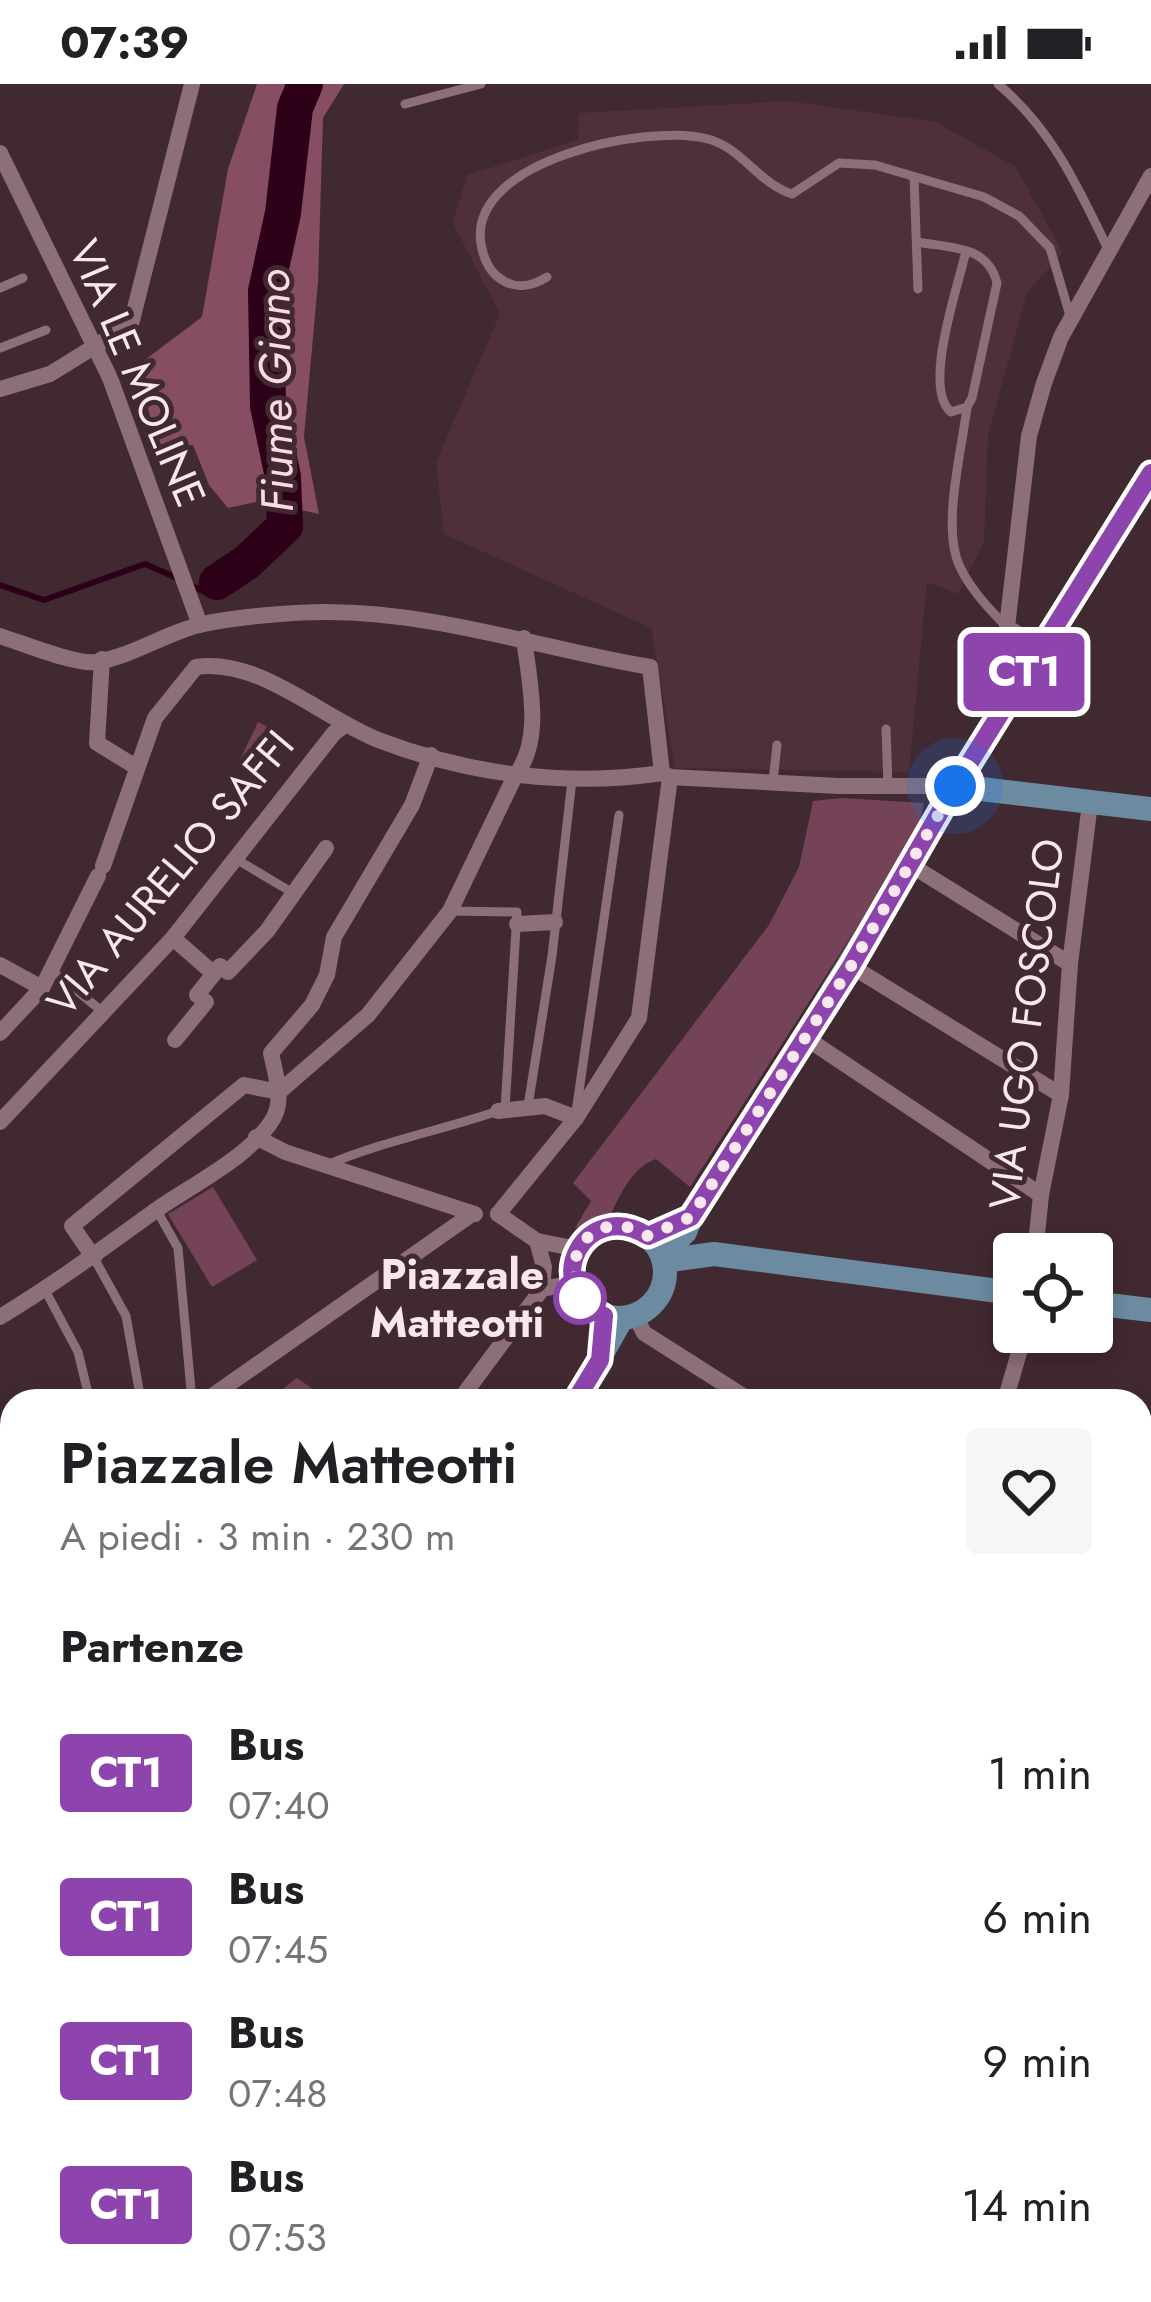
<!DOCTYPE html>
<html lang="it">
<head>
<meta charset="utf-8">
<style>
  :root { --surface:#fff; --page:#f6f6f6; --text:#202124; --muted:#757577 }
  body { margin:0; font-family:Jost,sans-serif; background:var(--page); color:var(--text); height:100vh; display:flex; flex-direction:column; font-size:45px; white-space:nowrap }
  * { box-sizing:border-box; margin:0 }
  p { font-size:39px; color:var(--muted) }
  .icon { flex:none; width:66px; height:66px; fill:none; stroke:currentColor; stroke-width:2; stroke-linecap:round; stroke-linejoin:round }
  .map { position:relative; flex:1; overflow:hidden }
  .sheet { position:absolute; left:0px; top:1305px; width:1152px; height:915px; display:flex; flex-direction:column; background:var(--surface); border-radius:36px 36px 0 0; box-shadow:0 6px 18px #0003 }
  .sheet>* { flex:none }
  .badge { padding:0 24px; border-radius:9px; font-size:42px; line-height:78px }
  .controls { position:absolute; left:993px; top:1149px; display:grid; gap:24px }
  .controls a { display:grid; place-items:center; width:120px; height:120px; border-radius:12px; background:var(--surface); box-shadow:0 6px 18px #0003; font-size:60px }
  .you { position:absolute; width:60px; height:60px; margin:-30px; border:9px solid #fff; border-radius:50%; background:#1a73e8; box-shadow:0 0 0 18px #1a73e833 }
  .map>.badge { position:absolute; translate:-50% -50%; box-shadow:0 0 0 6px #fff }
  h2 { padding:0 60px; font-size:45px; line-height:108px }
  .round { display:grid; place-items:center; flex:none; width:126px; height:126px; border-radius:12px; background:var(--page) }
  .summary { display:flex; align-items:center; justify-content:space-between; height:204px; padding:0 60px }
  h1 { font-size:57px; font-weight:600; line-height:90px }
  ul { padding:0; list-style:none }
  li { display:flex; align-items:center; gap:36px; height:144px; padding:0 60px }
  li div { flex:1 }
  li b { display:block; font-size:45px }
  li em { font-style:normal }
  li .badge { min-width:132px; font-weight:700; text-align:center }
  .status { display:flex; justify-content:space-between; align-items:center; height:84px; padding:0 60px; background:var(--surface); direction:ltr }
  .status svg { height:33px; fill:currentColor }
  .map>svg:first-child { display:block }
  .built { fill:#4e2f3b }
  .green { fill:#744357 }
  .forest { fill:#864d63 }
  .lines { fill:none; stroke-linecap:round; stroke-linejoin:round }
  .stream { stroke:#2e0017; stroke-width:6 }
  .river { stroke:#2e0017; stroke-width:36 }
  .lane { stroke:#8c6f79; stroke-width:9 }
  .street { stroke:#8c6f79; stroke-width:16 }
  .secondary { stroke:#6c8ba1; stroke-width:24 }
  .line-casing { stroke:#fff; stroke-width:27 }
  .line { stroke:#8e44ad; stroke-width:18 }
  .walk { stroke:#f8e8ed; stroke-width:12; stroke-dasharray:0 21.6 }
  .stop-dot { fill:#fff; stroke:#8e44ad; stroke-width:6 }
  .labels { text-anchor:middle; stroke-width:10; stroke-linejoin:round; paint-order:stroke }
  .street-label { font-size:42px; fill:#f8e8ed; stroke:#412932 }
  .stop-label { font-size:42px; font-weight:bold; fill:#f8e8ed; stroke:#412932; text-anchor:end }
  .water-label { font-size:45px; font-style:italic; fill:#fed8e5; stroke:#412932 }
</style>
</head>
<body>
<div class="status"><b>07:39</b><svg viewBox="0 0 49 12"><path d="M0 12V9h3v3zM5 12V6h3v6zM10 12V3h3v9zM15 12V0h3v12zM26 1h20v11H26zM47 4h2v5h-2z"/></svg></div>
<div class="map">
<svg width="1151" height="2218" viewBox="0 0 1151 2218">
  <rect width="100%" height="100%" fill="#412932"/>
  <!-- built -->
  <polygon class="built" points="788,17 936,38 1016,83 1063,169 1027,208 988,352 984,458 958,510 927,498 909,688 675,684 651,544 444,450 436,378 500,230 453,139 467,91 578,56 579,29"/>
  <!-- green -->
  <g class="green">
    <polygon points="258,638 286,653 259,693 237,682"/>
    <path d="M842,714L924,719L917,750L690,1103L656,1075C630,1084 619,1114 608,1136L575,1144L591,1117L573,1099L769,841L799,783L813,717Z"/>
    <polygon points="213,1103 257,1176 212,1203 168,1130"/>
    <polygon points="297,1294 330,1317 267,1317"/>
    <polygon points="984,2208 1133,2208 1134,2209 1129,2218 985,2218"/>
  </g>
  <!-- forest -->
  <polygon class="forest" points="257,0 344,0 323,34 318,198 304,353 319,430 260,417 228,424 209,401 193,361 157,363 138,281 202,233 228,85"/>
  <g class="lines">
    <!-- stream -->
    <g class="stream">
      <polyline points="188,500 205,508 217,498"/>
      <polyline points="0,501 44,516 145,480 177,494"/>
    </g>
    <!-- river -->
    <polyline class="river" points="217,498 247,478 285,442 283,393 268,322 266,207 283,129 295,24 305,0"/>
    <!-- lane -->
    <g class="lane">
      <path d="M998,0C1052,45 1078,103 1108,165"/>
      <polyline points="405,20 481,0"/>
      <polyline points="914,93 918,205"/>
      <path d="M917,158C950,164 988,161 997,199L972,314L967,323L951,328C922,304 958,203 966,167"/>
      <path d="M547,193C516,213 487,196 481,160C467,76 648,39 708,55C742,64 758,99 792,110L839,79L875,81L984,113L1019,132L1050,164L1071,235"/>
      <polyline points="0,204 23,194"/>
      <polyline points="0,264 46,246"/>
      <path d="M967,323C962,366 941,444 960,483C971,506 989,525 1007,543"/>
      <polyline points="886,645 888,702"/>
      <polyline points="773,697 777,661"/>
      <polyline points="236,775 293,809"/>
      <polyline points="450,827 517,828 505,1025"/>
      <polyline points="51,886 103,928"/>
      <polyline points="528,1022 552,872 572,696"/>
      <polyline points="576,1028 619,731"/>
      <path d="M329,1080C384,1057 442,1046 498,1027"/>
      <polyline points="156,1125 178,1164 192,1317"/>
      <polyline points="94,1174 126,1232 141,1317"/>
      <polyline points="45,1206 78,1268 90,1317"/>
      <polyline points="1140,1477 1151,1456"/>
      <polyline points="1140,1909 1151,1891"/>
      <polyline points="0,2044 12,2060"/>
    </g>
    <!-- street -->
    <g class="street">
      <polyline points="0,69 110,294 200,541"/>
      <polyline points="0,305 50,290 131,240 192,0"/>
      <path d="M0,552C22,559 76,581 96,578C133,572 164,550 199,541C232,533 293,528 326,528C437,528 542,565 650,583L662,689"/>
      <polyline points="1039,564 1007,543 1029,352 1044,299 1061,253 1151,92"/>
      <polyline points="102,575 97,659 136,683"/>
      <polyline points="909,780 1070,880"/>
      <path d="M103,782L155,634L196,583C259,573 323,635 381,657C471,691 568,703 662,689L670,693L838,702H955"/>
      <polyline points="517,840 555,838"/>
      <polyline points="173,854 213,889"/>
      <polyline points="0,881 42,904"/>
      <polyline points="851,882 1061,1011"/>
      <polyline points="0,949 42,904 98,792"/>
      <polyline points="806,954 1041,1111"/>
      <polyline points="175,956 206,918 197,911 220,882 228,888 267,847 326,764"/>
      <path d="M279,1008L368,931L450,827L515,692C544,655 529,598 524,554"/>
      <polyline points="498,1027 545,1022 576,1034"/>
      <polyline points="0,1038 173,854 334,649 346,640"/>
      <polyline points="256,1053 285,1068 475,1130"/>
      <polyline points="498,1130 576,1034 639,934 670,693"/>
      <polyline points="498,1130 537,1157 578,1165"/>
      <polyline points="1035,1170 1041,1111 1061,1011 1070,880 1090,719"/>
      <polyline points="94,1174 72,1142 244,1001 279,1008"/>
      <polyline points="542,1205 573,1199"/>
      <polyline points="635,1231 644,1249 751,1317"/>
      <path d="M0,1233C53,1201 102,1165 152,1129C187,1103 252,1073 274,1033C284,1014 275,989 271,969L312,921L327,891L334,853L412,721L431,671"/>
      <polyline points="205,1317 472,1130"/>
      <polyline points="459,1317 542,1205 544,1183 537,1157"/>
      <polyline points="1005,1317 1025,1248"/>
      <polyline points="0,1479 12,1469"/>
      <polyline points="1140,1542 1151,1527"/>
      <polyline points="0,1559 12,1560"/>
      <polyline points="1140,1559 1151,1566"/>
      <polyline points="0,1717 12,1716"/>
      <polyline points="0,1798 12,1787"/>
      <polyline points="1140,1933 1145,1936 1140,1943"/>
      <polyline points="146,2218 151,2208"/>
      <polyline points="508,2218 514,2208"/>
    </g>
    <!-- secondary -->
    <g class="secondary">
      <polyline points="955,702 1151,725"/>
      <circle cx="619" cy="1188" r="46"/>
      <path d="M662,1171L685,1148L691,1133C849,888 994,635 1151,389"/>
      <polyline points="664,1177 714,1170 1014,1209"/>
      <polyline points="1092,1219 1151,1226"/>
      <polyline points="575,1317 622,1234"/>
      <polyline points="1140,2073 1151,2080"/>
      <polyline points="0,2078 12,2074"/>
      <polyline points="228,2208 241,2218"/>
      <polyline points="729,2218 735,2208"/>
    </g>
  </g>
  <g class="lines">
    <defs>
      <path id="line" d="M575,1317L600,1276L604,1232C538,1201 586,1113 648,1152L691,1133L851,882L955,702L1151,389"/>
    </defs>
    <!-- line casing -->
    <use href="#line" class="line-casing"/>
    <!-- line -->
    <use href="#line" class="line"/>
    <!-- walk -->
    <path class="walk" d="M580,1214C558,1165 600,1122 648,1152L691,1133L851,882L955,702"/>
  </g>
  <!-- markers -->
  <circle class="stop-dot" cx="580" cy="1214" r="24"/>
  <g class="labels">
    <!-- street labels -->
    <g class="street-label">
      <text transform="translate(138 289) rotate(67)" y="15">VIA LE MOLINE</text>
      <text transform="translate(170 789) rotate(-50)" y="15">VIA AURELIO SAFFI</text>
      <text transform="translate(1026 940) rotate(-83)" y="15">VIA UGO FOSCOLO</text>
    </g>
    <!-- stop labels -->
    <g class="stop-label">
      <text x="544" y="1205">Piazzale<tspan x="544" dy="48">Matteotti</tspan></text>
    </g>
    <!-- water labels -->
    <g class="water-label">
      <text transform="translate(275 307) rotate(-91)" y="16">Fiume Giano</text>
    </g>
  </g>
</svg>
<div class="controls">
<a><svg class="icon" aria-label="locate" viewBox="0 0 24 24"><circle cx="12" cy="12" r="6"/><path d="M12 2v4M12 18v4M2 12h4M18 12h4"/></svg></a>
</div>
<div class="you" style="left:955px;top:702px"></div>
<b class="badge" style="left:1024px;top:588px;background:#8e44ad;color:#fff">CT1</b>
<section class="sheet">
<div class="summary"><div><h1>Piazzale Matteotti</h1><p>A piedi · 3 min · 230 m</p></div><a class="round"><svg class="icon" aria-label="heart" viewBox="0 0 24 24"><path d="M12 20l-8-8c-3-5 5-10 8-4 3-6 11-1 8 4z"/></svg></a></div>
<h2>Partenze</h2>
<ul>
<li><span class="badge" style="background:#8e44ad;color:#fff">CT1</span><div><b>Bus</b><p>07:40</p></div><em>1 min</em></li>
<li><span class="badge" style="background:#8e44ad;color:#fff">CT1</span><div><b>Bus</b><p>07:45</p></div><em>6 min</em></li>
<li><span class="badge" style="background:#8e44ad;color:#fff">CT1</span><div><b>Bus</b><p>07:48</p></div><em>9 min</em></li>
<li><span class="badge" style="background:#8e44ad;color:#fff">CT1</span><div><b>Bus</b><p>07:53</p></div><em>14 min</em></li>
</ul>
</section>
</div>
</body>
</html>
